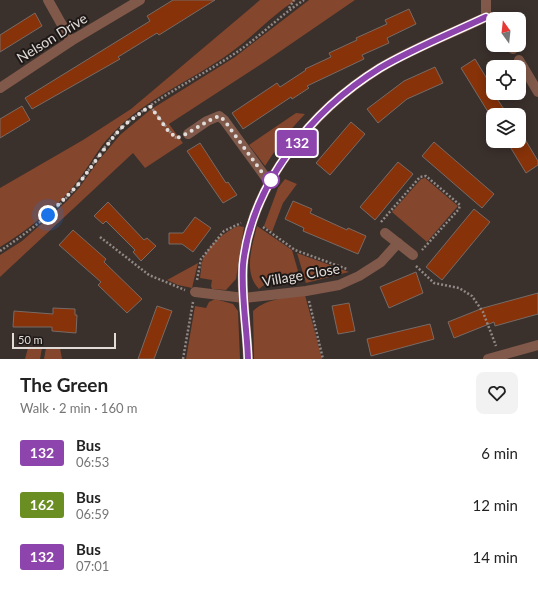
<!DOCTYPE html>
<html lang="en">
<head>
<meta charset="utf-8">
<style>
  :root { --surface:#fff; --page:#f2f2f2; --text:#222; --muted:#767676 }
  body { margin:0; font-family:Lato,sans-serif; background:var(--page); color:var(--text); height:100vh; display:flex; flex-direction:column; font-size:15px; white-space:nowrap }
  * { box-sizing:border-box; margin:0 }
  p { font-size:13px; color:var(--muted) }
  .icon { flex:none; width:22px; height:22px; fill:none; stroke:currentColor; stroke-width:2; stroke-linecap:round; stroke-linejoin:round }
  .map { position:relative; height:359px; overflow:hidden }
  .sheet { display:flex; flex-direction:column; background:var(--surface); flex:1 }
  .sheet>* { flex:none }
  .badge { padding:0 8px; border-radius:3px; font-size:14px; line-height:26px }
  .needle { width:26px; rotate:345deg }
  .tools { position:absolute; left:486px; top:12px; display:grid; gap:8px }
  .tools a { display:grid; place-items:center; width:40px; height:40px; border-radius:8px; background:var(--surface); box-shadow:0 2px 10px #0003; font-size:20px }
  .scale { position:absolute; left:12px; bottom:10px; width:104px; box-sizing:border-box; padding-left:4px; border:2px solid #e2dcd9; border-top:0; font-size:11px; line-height:14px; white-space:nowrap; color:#e2dcd9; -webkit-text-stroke:3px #1e1917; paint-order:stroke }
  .you { position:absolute; width:20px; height:20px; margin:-10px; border:3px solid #fff; border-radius:50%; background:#1a73e8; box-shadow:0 0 0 6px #1a73e833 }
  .map>.badge { position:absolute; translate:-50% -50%; box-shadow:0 0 0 2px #fff }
  .round { display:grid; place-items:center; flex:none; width:42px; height:42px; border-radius:8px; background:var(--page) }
  .head { display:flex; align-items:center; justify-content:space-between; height:68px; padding:0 20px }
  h1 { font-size:19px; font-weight:700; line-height:30px }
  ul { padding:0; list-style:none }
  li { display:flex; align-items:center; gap:12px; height:52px; padding:0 20px }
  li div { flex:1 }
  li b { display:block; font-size:15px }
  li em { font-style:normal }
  li .badge { min-width:44px; font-weight:700; text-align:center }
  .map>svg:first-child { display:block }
  .green { fill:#84462d }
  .building { fill:#873209; stroke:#776b66 }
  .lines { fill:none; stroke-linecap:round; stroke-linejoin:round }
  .path { stroke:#918986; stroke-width:2.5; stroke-dasharray:2 2; stroke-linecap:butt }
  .minor { stroke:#80594a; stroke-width:10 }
  .line-casing { stroke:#fff; stroke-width:9 }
  .line { stroke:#8e44ad; stroke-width:6 }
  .walk { stroke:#e2dcd9; stroke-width:4; stroke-dasharray:0 7.2 }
  .stop-dot { fill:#fff; stroke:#8e44ad; stroke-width:2 }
  .labels { text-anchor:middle; stroke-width:4; stroke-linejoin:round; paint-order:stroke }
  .street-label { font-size:14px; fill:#e2dcd9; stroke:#1e1917 }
</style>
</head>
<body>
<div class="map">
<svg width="538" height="359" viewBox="0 0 538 359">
  <rect width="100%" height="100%" fill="#3a302c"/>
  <!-- green -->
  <g class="green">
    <path d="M260,0H296C272,15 253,37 230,53C191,81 146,98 112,134C98,148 89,167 76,183C58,207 26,231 0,247V188L83,140L131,109Z"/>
    <polygon points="309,0 355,0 266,61 169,124 183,143 145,168 133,153 0,277 0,255 22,241 67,201 79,188 99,160 120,135 150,110 235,57"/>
    <polygon points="296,113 305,114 284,137 265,166 249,145"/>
    <polygon points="425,178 458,206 427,242 392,212 421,179"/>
    <polygon points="285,179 297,184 283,203 272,232 264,226 278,188"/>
    <path d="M238,226L244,227L236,279L226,290L212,289L211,286L212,280L200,278C201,272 201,264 203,259C209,245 224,232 238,226Z"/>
    <path d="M257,226L292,250L300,278L264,285L259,289C243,273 252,246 257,226Z"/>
    <polygon points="297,253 349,272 306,283"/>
    <polygon points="198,263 192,288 178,285 167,280"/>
    <path d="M305,295L322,359H254L253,311C267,298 287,298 305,295Z"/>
    <polygon points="215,299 233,304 238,311 240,359 186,359 195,306 206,308 209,302"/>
    <polygon points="28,348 42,348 40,359 25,359"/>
    <polygon points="46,348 60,348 62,359 44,359"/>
  </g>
  <!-- building -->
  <g class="building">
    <polygon points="173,0 215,0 159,35 157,33 118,57 120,59 32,109 25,98 150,21 147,16"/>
    <polygon points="409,9 416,24 387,38 389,43 362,55 364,59 307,86 309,88 292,99 291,97 243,129 232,113 277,83 280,87 306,70 305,69 331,57 329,53 357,40 356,38 387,24 385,20"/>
    <polygon points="35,13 42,26 0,52 0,35"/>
    <polygon points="475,59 492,87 491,88 493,93 508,115 493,115 493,120 461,68"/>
    <polygon points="435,67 443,83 407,99 378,123 367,109 404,81"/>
    <polygon points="22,106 30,120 0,138 0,119"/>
    <polygon points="351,122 365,134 330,175 316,163"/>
    <polygon points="523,136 538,161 538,165 526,173 509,145 519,141 519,139"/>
    <polygon points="434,142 494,194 482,208 422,156"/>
    <polygon points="200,143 226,183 228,182 237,195 223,203 187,151"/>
    <polygon points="398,162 413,174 375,220 360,207"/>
    <polygon points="293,201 312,209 310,213 347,230 348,228 366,236 358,254 303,231 304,228 285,219"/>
    <polygon points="108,202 144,240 147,238 156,246 141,261 133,252 135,250 106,221 103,224 94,216"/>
    <polygon points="474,209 490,222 442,280 426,267"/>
    <polygon points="195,217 211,228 193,252 182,244 169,244 169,233 183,233"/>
    <polygon points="73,230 106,259 104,262 142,299 127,313 98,285 101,282 59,245"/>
    <polygon points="416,272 423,293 389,308 380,287"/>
    <polygon points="538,293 538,314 495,326 494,322 454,338 448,322 483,308"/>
    <polygon points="349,303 355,331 338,334 332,306"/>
    <polygon points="157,306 172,311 154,359 138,359"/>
    <polygon points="53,308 75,309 75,315 77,315 76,333 52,331 52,327 13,327 14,311 53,314"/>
    <polygon points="430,324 434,339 371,356 367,339"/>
  </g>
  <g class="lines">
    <!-- path -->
    <g class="path">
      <polyline points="289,8 294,0"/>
      <polyline points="150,106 174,137 178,138"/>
      <polyline points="381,222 420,177 426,176 460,205 459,209 422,250"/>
      <polyline points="263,227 295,250 347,269"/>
      <polyline points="100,237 149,275 185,290"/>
      <path d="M0,251C27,233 55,212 76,187C93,166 105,142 125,125C158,96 198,78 234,54C259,38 279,16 304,0"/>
      <polyline points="416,266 434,283 459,288 472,296 483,312 496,346"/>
      <polyline points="197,280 201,259 224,231 241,223"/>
      <polyline points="309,301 323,359"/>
      <polyline points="183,359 193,302"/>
    </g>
    <!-- minor -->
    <g class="minor">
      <polyline points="48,0 71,41"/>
      <polyline points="486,17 486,0"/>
      <polyline points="510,45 513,49"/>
      <polyline points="519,60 538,92"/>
      <polyline points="0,88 71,41 140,0"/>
      <polyline points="188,134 207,121 219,116 224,120 269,182"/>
      <polyline points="385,233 413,255"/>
      <polyline points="195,292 244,298 306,291 339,285 359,276 381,262 398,243"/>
      <path d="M248,359C247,328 241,296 243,265C251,184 312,110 380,68C411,49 453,33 486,17"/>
      <polyline points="488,359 538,345"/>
    </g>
  </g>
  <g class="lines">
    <defs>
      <path id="line" d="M248,359C247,328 241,296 243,265C251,184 312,110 380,68C412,49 452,33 486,17"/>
    </defs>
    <!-- line casing -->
    <use href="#line" class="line-casing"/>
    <!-- line -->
    <use href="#line" class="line"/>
    <!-- walk -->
    <path class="walk" d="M48,215L77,186L114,136L124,125L150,106L169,132L177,138C192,132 204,122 219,116L224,120L269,182L271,180"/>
  </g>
  <!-- markers -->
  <circle class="stop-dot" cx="271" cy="180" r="8"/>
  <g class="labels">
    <!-- street labels -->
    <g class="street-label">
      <text transform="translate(52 38) rotate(-32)" y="5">Nelson Drive</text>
      <text transform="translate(301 275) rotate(-10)" y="5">Village Close</text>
    </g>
  </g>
</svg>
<div class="tools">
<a><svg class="needle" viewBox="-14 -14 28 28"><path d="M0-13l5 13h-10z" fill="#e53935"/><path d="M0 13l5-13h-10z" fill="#767676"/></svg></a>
<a><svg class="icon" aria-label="locate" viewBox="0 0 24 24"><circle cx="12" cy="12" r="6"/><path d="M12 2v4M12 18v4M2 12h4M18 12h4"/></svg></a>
<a><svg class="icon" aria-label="layers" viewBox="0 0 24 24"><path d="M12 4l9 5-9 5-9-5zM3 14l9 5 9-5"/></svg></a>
</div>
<div class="scale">50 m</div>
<div class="you" style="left:48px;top:215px"></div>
<b class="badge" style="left:297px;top:143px;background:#8e44ad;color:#fff">132</b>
</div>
<section class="sheet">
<div class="head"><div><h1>The Green</h1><p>Walk · 2 min · 160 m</p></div><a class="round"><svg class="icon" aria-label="heart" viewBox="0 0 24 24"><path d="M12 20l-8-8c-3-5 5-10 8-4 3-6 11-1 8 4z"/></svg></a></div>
<ul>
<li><span class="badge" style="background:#8e44ad;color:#fff">132</span><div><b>Bus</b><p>06:53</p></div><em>6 min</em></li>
<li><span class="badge" style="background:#6b8e23;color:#fff">162</span><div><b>Bus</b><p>06:59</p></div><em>12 min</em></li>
<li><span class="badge" style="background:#8e44ad;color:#fff">132</span><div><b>Bus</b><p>07:01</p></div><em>14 min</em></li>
</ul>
</section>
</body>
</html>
